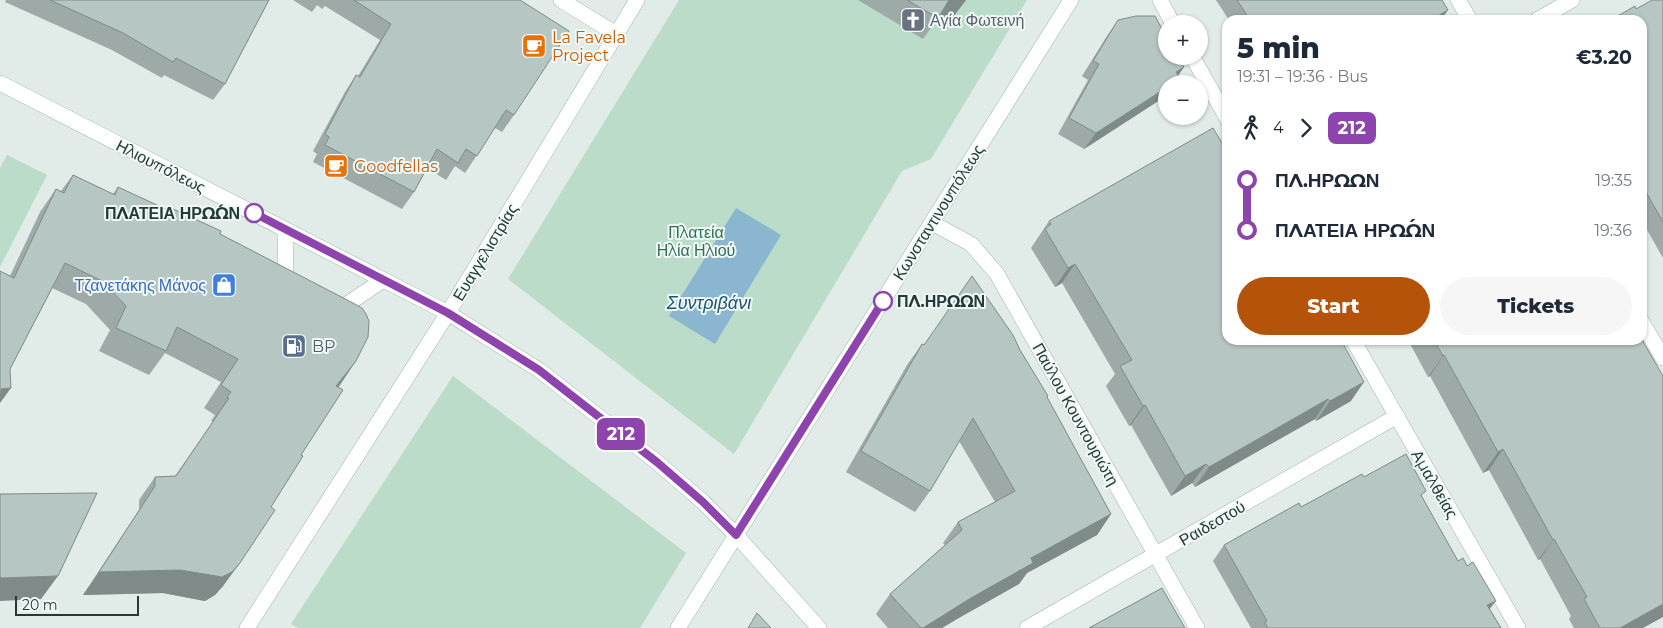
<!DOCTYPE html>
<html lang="en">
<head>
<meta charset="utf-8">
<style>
  :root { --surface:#fff; --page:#f6f6f7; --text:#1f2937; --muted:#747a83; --accent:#b45309 }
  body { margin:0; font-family:Montserrat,sans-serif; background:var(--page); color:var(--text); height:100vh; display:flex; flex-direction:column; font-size:19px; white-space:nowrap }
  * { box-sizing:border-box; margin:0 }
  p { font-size:16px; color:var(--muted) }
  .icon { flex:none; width:28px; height:28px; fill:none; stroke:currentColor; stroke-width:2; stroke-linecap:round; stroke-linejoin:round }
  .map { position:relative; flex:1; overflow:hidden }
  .sheet { position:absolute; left:1222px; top:15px; width:425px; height:330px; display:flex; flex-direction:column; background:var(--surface); border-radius:15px; box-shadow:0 1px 4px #0004 }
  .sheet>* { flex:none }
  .badge { padding:0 10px; border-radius:8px; font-size:18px; line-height:32px }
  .buttons { position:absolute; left:1158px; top:15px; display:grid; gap:10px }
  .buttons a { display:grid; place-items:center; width:50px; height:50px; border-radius:50%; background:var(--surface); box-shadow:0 1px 4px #0004; font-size:25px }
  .scale { position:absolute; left:15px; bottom:12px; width:124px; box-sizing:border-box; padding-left:5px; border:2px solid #223b39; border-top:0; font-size:14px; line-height:18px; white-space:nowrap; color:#223b39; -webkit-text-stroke:4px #f1f8f6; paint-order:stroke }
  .map>.badge { position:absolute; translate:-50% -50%; box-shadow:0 0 0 2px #fff }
  .legs { display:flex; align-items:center; gap:8px; height:55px; padding:0 15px; font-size:16px }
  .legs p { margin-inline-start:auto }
  .headline { display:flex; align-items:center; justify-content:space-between; height:85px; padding:0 15px }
  h1 { font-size:28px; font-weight:800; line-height:38px }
  .primary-button { display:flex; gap:10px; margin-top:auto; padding:10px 15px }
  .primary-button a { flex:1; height:58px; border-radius:30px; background:var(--accent); color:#fff; font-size:20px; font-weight:800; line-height:58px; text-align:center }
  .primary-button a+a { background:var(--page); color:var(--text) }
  ul { padding:0 15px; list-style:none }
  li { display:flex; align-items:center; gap:18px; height:50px; font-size:19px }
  li i { display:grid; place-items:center; width:8px; height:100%; margin:0 6px; background:currentColor }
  li i::after { content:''; width:12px; height:12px; margin:-6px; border:4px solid; border-radius:50%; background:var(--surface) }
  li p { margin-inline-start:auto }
  li:first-child i { background:linear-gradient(#0000 50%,currentColor 0) }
  li:last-child i { background:linear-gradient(currentColor 50%,#0000 0) }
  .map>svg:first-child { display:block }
  .green { fill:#badcc9 }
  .water { fill:#8ab7cf }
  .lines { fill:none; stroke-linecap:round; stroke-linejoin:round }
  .lane-casing { stroke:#a4b3b0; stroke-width:16 }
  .street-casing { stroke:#a4b3b0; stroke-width:16 }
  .secondary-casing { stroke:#a0b6b2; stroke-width:16 }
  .lane { stroke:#fff; stroke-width:15 }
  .street { stroke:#fff; stroke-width:15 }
  .secondary { stroke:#fff; stroke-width:15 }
  .wall { fill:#9daaa7 }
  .shaded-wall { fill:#7f8b88 }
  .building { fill:#b6c6c2; stroke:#7f8b88 }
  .line-1-casing { stroke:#fff; stroke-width:11 }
  .line-1 { stroke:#8e44ad; stroke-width:8 }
  .stop-1-dot { fill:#fff; stroke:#8e44ad; stroke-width:2.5 }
  .labels { text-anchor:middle; stroke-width:4; stroke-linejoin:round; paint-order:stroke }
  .worship-label { font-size:16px; fill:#5b616d; stroke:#f1f8f6; text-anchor:start }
  .food-label { font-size:16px; fill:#c56008; stroke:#f1f8f6; text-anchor:start }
  .street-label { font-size:16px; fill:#223b39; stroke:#f1f8f6 }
  .stop-label { font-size:16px; font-weight:bold; fill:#223b39; stroke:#f1f8f6; text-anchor:end }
  .park-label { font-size:16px; fill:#2d7154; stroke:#f1f8f6 }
  .shop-label { font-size:16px; fill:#366cbe; stroke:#f1f8f6; text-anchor:end }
  .service-label { font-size:16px; fill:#4e5e75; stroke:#f1f8f6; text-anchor:start }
  .water-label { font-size:18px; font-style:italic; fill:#1d5675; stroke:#f1f8f6 }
</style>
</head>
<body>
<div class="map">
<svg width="1663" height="628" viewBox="0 0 1663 628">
  <rect width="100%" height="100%" fill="#e1ebe8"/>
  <!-- green -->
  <g class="green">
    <polygon points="679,0 1027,0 931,159 902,171 734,454 508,279"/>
    <polygon points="7,155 47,175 0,267 0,168"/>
    <polygon points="453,376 686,553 640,628 298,628 291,624"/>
  </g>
  <!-- water -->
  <polygon class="water" points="736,208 781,235 715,344 669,316"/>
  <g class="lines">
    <defs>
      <g id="lane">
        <polyline points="285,230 286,279 295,283"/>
        <polyline points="334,302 343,307 383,280"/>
      </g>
      <g id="street">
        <polyline points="561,0 616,34"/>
        <polyline points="1160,0 1173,24"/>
        <polyline points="1458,0 1470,20"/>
        <polyline points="1537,20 1572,0"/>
        <polyline points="1192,56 1228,120"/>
        <polyline points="932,223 971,244 997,274 1197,628"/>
        <polyline points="1642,322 1663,358"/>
        <polyline points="1353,340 1518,628"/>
        <polyline points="247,628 448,313 637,0"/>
        <polyline points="1027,628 1397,416"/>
      </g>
      <g id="secondary">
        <polyline points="0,83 448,313 539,370 658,463 703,502 736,535 819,628"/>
        <polyline points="678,628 1071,0"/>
      </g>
    </defs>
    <!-- lane casing -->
    <use href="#lane" class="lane-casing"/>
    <!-- street casing -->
    <use href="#street" class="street-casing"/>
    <!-- secondary casing -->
    <use href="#secondary" class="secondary-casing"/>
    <!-- lane -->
    <use href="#lane" class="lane"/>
    <!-- street -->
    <use href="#street" class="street"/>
    <!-- secondary -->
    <use href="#secondary" class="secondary"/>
  </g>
  <!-- wall -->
  <g class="wall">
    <polygon points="6,0 269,0 225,84 213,100 164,75 162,78 112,50 5,2"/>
    <polygon points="293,0 520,0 514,115 502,132 495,128 465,173 455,166 446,180 427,168 414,192 402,209 313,162 317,154 313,151 345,92 356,75 358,76 380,40 325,6 322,9 317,5 312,12"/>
    <polygon points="858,0 966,0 953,17 938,18 923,39"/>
    <polygon points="1216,0 1442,0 1441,20 1229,20"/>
    <polygon points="1663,0 1663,258 1642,221 1642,20 1636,9"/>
    <polygon points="1118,20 1184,67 1178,75 1180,78 1177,84 1166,84 1166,96 1084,149 1058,134 1088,80 1082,76 1107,36"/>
    <polygon points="73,175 113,194 118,187 171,212 173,209 220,234 338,387 301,455 223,586 215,595 205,601 163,593 83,595 139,510 139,500 155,477 175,476 213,422 211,421 215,415 204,408 221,382 165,353 149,375 99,351 110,330 86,304 52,288 10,369 0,403 10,276 40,212 56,189 61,191"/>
    <polygon points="1049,221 1351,401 1316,421 1315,419 1195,487 1192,483 1171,496 1131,425 1129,426 1106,386 1115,374 1062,283 1055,287 1031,248"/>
    <polygon points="1408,340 1642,340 1643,628 1574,628 1569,619 1571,616 1540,559 1538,560 1489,470 1483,473 1430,376 1428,377"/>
    <polygon points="922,344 924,345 1020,350 1047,398 1111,514 1097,535 1027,573 1019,584 957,619 942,628 888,628 876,614 890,594 945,545 943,543 958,522 995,502 959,441 930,491 915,512 846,472 907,365"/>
    <polygon points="1364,477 1422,497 1458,561 1490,609 1501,628 1251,628 1213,561 1224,545 1301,507"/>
  </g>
  <!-- shaded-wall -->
  <g class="shaded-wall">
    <polygon points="949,0 966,0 953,17 937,18"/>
    <polygon points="1448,10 1441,20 1431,20"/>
    <polygon points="1184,67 1173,83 1176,72"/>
    <polygon points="1180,78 1177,84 1172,84"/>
    <polygon points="1166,88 1166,96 1084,149 1096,133"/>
    <polygon points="1075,264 1062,283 1055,287 1068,268"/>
    <polygon points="1444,355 1430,376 1428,377 1443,356"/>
    <polygon points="356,361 340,385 320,409 336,386"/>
    <polygon points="1364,382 1351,401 1316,421 1330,401"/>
    <polygon points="11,388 0,403 0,390 1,389"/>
    <polygon points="1328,399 1315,419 1195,487 1209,467"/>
    <polygon points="1145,405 1131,425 1129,426 1143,406"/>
    <polygon points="1503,449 1489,470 1483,473 1498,452"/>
    <polygon points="1206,464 1192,483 1171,496 1185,476"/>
    <polygon points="1111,514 1097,535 1027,573 1019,584 957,619 942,628 923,628 1031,558"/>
    <polygon points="1554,539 1540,559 1538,560 1553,540"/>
    <polygon points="240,563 223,586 215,595 205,601 163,593 83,595 99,572"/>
    <polygon points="58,576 41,599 0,601 0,578"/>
    <polygon points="1496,601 1484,616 1487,605"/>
    <polygon points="1663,604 1663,617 1643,628 1620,628"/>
  </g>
  <!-- building -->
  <g class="building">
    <polygon points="50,0 269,0 225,84 176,58 173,62 123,33"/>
    <polygon points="354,0 520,0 569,31 514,115 506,110 477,156 466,149 458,163 437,149 414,192 325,145 329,137 325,134 356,75 360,77 391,24"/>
    <polygon points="907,0 949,0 938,18"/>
    <polygon points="1237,0 1442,0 1448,10 1431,20 1250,20"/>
    <polygon points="1652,0 1663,0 1663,222 1642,185 1642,20 1611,20 1635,6 1636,9"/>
    <polygon points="1136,16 1155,16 1166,36 1166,56 1178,56 1184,67 1176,72 1180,78 1172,84 1166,84 1166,88 1096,133 1069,118 1099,64 1093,61 1118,20"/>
    <polygon points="1213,128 1228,153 1228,340 1341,340 1364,382 1330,401 1328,399 1209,467 1206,464 1185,476 1145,405 1143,406 1120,366 1132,360 1075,264 1068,268 1045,229 1051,224 1049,221"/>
    <polygon points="73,175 115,195 118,187 172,212 173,209 221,231 220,234 353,303 362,308 366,314 369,321 368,337 356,361 336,386 343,390 301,455 303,456 271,507 275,510 240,563 232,572 222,577 180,570 99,572 155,486 155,477 176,476 229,398 227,397 231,392 221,385 238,359 177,327 166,351 116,328 126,306 102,281 65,263 10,369 11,388 1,389 1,394 0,394 0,271 14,278 56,189 64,193"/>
    <polygon points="972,276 1013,335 1020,350 1048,396 1047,397 1111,514 1031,558 1033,563 971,598 923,628 921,628 890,594 962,530 958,522 1015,491 973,418 930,491 861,451 922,344 924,345"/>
    <polygon points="1434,340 1642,340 1663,376 1663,604 1620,628 1600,628 1584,599 1587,597 1554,539 1553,540 1503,449 1498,452 1444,355 1443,356"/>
    <polygon points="1406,454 1426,491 1421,495 1458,561 1463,558 1467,566 1473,562 1496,601 1487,605 1501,628 1268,628 1265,623 1267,621 1224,545 1299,503 1301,507 1362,474 1364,477"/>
    <polygon points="97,493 58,576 0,578 0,494"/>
    <polygon points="1162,588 1185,628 1089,628"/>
    <polygon points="757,613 771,628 748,628"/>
  </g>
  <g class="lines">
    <defs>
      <polyline id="line-1" points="254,213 448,313 539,370 658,463 703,502 736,535 883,301"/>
    </defs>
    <!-- line-1 casing -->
    <use href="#line-1" class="line-1-casing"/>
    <!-- line-1 -->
    <use href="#line-1" class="line-1"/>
  </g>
  <!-- icons -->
  <defs>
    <symbol id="church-square" viewBox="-11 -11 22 22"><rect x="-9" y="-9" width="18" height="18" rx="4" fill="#6b7280" stroke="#f1f8f6"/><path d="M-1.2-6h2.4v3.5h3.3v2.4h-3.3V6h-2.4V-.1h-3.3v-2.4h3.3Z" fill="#fff"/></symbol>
    <symbol id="cafe-square" viewBox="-11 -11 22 22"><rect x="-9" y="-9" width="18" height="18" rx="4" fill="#e8710a" stroke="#f1f8f6"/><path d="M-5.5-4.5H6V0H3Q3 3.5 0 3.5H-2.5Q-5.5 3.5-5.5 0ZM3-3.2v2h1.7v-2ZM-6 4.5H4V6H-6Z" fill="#fff"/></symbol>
    <symbol id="shop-square" viewBox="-11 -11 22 22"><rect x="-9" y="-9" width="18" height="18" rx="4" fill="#3f7fe0" stroke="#f1f8f6"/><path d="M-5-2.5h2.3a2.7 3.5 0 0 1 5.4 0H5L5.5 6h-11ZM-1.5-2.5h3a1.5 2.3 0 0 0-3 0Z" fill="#fff"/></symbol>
    <symbol id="fuel-square" viewBox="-11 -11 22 22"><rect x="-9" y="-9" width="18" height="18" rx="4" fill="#5c6f8a" stroke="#f1f8f6"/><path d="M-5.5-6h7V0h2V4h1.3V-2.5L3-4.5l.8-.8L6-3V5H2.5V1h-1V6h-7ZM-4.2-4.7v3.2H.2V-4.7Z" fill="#fff"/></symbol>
  </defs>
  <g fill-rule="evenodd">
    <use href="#church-square" x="899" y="6" width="28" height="28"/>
    <use href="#cafe-square" x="520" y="32" width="28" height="28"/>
    <use href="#cafe-square" x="322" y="152" width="28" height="28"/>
    <use href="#shop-square" x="210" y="271" width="28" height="28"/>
    <use href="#fuel-square" x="280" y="332" width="28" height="28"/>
  </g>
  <!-- markers -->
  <g class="stop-1-dot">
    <circle cx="254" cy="213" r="9"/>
    <circle cx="883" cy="301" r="9"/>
  </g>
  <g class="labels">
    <!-- worship labels -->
    <g class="worship-label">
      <text x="930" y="26">Αγία Φωτεινή</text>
    </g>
    <!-- food labels -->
    <g class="food-label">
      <text x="552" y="43">La Favela<tspan x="552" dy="18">Project</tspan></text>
      <text x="354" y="172">Goodfellas</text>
    </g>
    <!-- street labels -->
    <g class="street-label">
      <text transform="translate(161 166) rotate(27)" y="6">Ηλιουπόλεως</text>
      <text transform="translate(938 212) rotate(-58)" y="6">Κωνσταντινουπόλεως</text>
      <text transform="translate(485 252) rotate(-59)" y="6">Ευαγγελιστρίας</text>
      <text transform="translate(1076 414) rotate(61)" y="6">Παύλου Κουντουριώτη</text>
      <text transform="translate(1435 484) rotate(60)" y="6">Αμαλθείας</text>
      <text transform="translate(1212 523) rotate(-30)" y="6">Ραιδεστού</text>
    </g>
    <!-- stop labels -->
    <g class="stop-label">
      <text x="240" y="219">ΠΛΑΤΕΙΑ ΗΡΏΩΝ</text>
      <text x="897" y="307" text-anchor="start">ΠΛ.ΗΡΩΩΝ</text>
    </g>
    <!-- park labels -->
    <g class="park-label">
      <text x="696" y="238">Πλατεία<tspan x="696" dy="18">Ηλία Ηλιού</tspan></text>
    </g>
    <!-- shop labels -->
    <g class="shop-label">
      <text x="206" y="291">Τζανετάκης Μάνος</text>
    </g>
    <!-- service labels -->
    <g class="service-label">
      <text x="312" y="352">BP</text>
    </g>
    <!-- water labels -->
    <g class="water-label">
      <text x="709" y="309">Συντριβάνι</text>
    </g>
  </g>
</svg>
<div class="buttons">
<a>+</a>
<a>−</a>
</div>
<div class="scale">20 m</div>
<b class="badge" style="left:621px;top:434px;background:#8e44ad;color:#fff">212</b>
<section class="sheet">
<div class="headline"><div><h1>5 min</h1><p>19:31 – 19:36 · Bus</p></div><b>€3.20</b></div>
<div class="legs"><svg class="icon" aria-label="walk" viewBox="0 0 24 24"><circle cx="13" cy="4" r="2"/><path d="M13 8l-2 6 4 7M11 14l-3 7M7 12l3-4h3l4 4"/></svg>4<svg class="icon" aria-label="forward" viewBox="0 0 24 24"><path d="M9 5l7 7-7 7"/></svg><b class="badge" style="background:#8e44ad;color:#fff">212</b></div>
<ul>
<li><i style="color:#8e44ad"></i><b>ΠΛ.ΗΡΩΩΝ</b><p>19:35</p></li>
<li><i style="color:#8e44ad"></i><b>ΠΛΑΤΕΙΑ ΗΡΏΩΝ</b><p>19:36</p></li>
</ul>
<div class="primary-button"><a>Start</a><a>Tickets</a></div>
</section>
</div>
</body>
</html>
